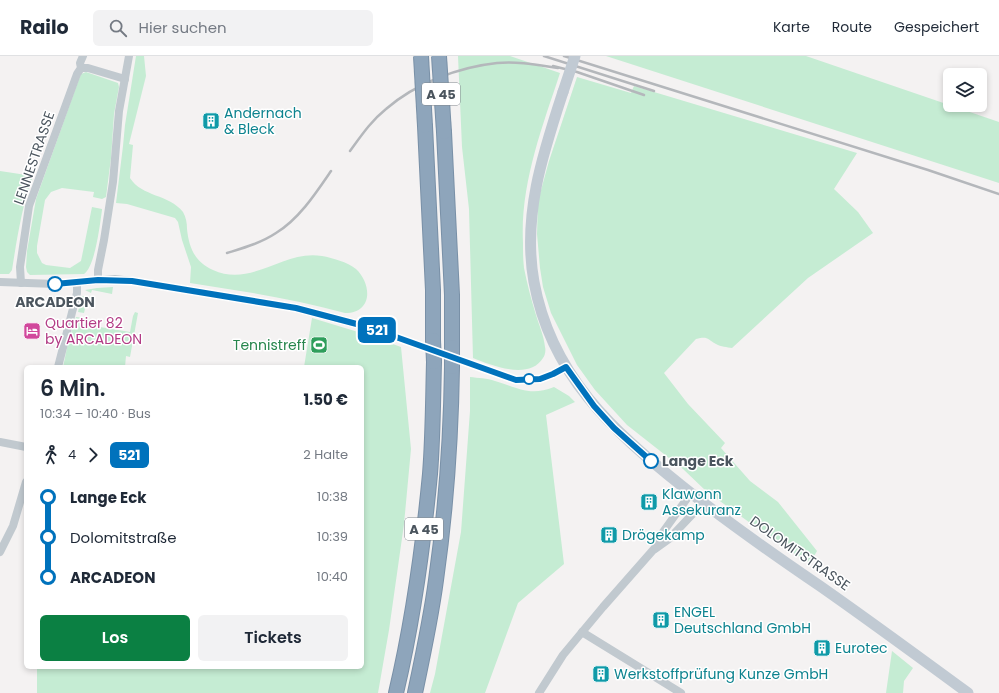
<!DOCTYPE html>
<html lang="de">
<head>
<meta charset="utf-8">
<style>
  :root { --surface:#fff; --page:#f2f2f3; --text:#1f2937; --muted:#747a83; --line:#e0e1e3; --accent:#0b8043 }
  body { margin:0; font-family:Poppins,sans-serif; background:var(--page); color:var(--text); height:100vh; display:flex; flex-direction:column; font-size:15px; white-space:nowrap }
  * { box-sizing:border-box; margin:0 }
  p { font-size:13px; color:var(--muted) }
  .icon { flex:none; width:22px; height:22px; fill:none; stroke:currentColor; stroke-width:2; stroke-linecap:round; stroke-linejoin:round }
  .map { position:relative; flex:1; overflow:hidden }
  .sheet { position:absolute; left:24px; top:309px; width:340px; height:304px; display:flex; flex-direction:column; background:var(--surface); border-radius:6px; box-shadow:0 2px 6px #0003 }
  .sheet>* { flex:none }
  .badge { padding:0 8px; border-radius:6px; font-size:14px; line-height:26px }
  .tools { position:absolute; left:943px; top:12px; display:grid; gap:8px }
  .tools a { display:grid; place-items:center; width:44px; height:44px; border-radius:6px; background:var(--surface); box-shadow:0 2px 6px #0003; font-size:20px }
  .map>.badge { position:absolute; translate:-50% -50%; box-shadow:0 0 0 2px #fff }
  .legs { display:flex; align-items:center; gap:6px; height:44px; padding:0 16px; font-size:13px }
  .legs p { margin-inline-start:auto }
  .head { display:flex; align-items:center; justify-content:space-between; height:68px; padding:0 16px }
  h1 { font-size:22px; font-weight:600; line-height:30px }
  .primary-button { display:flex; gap:8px; margin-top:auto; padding:8px 16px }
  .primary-button a { flex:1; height:46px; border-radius:6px; background:var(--accent); color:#fff; font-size:16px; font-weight:600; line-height:46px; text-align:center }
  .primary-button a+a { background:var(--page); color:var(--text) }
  ul { padding:0 16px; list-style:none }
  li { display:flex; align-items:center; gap:14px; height:40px; font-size:15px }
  li i { display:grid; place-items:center; width:6px; height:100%; margin:0 5px; background:currentColor }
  li i::after { content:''; width:10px; height:10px; margin:-5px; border:3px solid; border-radius:50%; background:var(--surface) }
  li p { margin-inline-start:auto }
  li:first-child i { background:linear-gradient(#0000 50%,currentColor 0) }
  li:last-child i { background:linear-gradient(currentColor 50%,#0000 0) }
  header { display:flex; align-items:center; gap:24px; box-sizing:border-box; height:56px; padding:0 20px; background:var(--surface); border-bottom:1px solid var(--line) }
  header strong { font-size:19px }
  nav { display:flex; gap:22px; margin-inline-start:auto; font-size:14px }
  .search { width:280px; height:36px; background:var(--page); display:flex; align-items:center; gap:10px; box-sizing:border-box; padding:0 14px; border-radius:6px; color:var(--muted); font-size:15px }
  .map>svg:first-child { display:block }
  .green { fill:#c5ecd3 }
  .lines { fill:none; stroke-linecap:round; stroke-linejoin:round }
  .highway-casing { stroke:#7990a7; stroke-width:16 }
  .street { stroke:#c1c9cf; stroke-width:8 }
  .secondary { stroke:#c1cad3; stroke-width:11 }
  .highway { stroke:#8ea5bb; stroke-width:14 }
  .rail { stroke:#b4b7bb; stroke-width:2.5 }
  .highway-bridge-casing { stroke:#7990a7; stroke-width:16; stroke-linecap:butt }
  .secondary-bridge { stroke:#c1cad3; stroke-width:11 }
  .highway-bridge { stroke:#8ea5bb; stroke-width:14 }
  .line-1-casing { stroke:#fff; stroke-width:9 }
  .line-1 { stroke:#0072bc; stroke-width:6 }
  .stop-1-dot { fill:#fff; stroke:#0072bc; stroke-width:2 }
  .labels { text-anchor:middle; stroke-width:3; stroke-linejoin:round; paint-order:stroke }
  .shield { fill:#fff; stroke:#81888e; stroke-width:1 }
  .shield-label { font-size:13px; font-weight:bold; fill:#4b555e }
  .culture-label { font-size:14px; fill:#0d838f; stroke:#fff; text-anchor:start }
  .street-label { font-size:14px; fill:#4b555e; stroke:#fff }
  .stop-label { font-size:14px; font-weight:bold; fill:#4b555e; stroke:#fff }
  .hotel-label { font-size:14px; fill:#b23c85; stroke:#fff; text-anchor:start }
  .leisure-label { font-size:14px; fill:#27864d; stroke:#fff; text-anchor:end }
</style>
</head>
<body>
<header>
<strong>Railo</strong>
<div class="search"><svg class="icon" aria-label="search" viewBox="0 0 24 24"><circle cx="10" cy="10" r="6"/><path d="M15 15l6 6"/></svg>Hier suchen</div>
<nav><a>Karte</a><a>Route</a><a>Gespeichert</a></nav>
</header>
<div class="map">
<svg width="999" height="637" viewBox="0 0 999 637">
  <rect width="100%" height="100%" fill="#f4f2f2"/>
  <!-- green -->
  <g class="green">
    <path d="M136,0H144L146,20L129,88L133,89L130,122C142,141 169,138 183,156C186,161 187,167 187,173C189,192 195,206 213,214C252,232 284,193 322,200C333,202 347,206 356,213C372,228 373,257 345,257C294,243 242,235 190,227L191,211L182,184L178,166L175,162L127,148L116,147L123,90L125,69Z"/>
    <path d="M458,0H510L560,17C542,72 520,128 523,187C523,195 523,204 524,212C527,227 531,243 536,259C539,269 544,280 545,291C546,294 545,300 543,302C529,325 491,309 473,302L469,153L462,91Z"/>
    <polygon points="606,0 806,0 999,66 999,127"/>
    <path d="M86,16L118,27L119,31L114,58L111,102L106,141L102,143L93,141L94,136L62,132L51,136L45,144L37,190V197L42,207L46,209L70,212L81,205L92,151L102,153V154C100,168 95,211 84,218L30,219L27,216L26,211L27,195L36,143L79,23L81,18Z"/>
    <path d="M577,21L631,37L634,30L857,97L834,133L858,156L873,177L808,222L732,292C727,291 721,291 716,288C707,283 708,280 696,283L664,317L688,348L725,387L721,392L750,425L778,446L817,495L810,507L782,490L706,435L683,413L627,369L595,334L577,309L551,257L543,231L540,212L537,178L538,145L549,105Z"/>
    <path d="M0,115L33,120C22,150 17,182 12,214L9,218H0Z"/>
    <polygon points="113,231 112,238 92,234 91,237 85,234 97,232"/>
    <polygon points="82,240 90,241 89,248 86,248 84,257 78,256"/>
    <polygon points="135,256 138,257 130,301 126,300 125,311 63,311 68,287 76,261 83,262 82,268 130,276 133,260"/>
    <polygon points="312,262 368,279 401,291 411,393 404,468 389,574 378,637 37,637 37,611 362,611 362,311 304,311"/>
    <path d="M470,321C478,322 487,322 495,325C517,331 529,341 554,331L569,340L575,346L546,359L564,508L518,547L485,637H430L435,618L461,476L470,355Z"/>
    <polygon points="892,595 913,612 904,625 903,637 886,637"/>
  </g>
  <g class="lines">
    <defs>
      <g id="highway">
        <polyline points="425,70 433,234 433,284"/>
        <polyline points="444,76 452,239 452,291"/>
        <path d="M396,637C413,565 423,492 430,418C433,381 433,343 434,306"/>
        <path d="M415,637C423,599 431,562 436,524C446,453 451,383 452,311"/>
      </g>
    </defs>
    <!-- highway casing -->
    <use href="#highway" class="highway-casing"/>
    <!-- street -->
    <g class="street">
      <polyline points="81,12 88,12 125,23"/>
      <polyline points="98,224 98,214 104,184 113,126 119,55 129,0"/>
      <polyline points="0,226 55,228 115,223 132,225 296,252 368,271 516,324 540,323 553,318 566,311"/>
      <polyline points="21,227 20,211 29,150 77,18 81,12 80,7 83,0"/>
      <polyline points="58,311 77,237 77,226"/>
      <polyline points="0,386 26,391"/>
      <polyline points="655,493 669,483 703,447"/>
      <polyline points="0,496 13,470 26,426"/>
      <polyline points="582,576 681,637"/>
      <polyline points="539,637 563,599 603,551 654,493 663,476 691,437"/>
    </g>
    <!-- secondary -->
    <path class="secondary" d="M563,36C543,97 522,160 534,226C551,319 612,374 682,430C727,466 773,498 820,530C870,565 919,601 968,637"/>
    <!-- highway -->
    <use href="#highway" class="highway"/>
    <!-- rail -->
    <g class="rail">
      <polyline points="544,0 654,35"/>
      <polyline points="564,0 928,114 999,138"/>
      <polyline points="553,10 577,16 644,39"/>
      <path d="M350,95C361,80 371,65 386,53C416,27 459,11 497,7C518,5 538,9 558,12"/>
      <path d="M227,197C243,192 261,187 276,177C299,163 316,137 331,115"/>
    </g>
    <defs>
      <g id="highway-bridge">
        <polyline points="421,0 425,70"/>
        <polyline points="439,0 444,76"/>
        <polyline points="433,284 434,306"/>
        <polyline points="452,291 452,311"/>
      </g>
    </defs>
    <!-- highway-bridge casing -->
    <use href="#highway-bridge" class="highway-bridge-casing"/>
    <!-- secondary-bridge -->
    <polyline class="secondary-bridge" points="563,36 575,0"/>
    <!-- highway-bridge -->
    <use href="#highway-bridge" class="highway-bridge"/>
  </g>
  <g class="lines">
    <defs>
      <polyline id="line-1" points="55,228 98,224 132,225 296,252 368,271 516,324 540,323 553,318 566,311 594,350 614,372 651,405"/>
    </defs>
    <!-- line-1 casing -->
    <use href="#line-1" class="line-1-casing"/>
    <!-- line-1 -->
    <use href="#line-1" class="line-1"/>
  </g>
  <!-- icons -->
  <defs>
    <symbol id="building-square" viewBox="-11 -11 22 22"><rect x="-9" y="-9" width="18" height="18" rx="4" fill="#0f9aa8" stroke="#fff"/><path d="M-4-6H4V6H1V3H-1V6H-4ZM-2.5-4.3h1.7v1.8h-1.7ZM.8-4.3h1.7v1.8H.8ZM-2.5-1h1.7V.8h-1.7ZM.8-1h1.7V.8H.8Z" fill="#fff"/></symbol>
    <symbol id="hotel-square" viewBox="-11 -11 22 22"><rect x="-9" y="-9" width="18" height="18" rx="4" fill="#d1479c" stroke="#fff"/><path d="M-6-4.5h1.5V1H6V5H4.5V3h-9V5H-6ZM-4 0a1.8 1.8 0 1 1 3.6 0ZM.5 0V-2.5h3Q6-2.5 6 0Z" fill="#fff"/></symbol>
    <symbol id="stadium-square" viewBox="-11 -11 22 22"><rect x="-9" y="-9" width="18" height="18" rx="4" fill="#2e9e5b" stroke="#fff"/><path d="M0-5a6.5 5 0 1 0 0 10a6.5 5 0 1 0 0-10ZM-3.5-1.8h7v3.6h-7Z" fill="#fff"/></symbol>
  </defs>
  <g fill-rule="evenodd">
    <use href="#building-square" x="201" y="55" width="20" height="20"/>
    <use href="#hotel-square" x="22" y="265" width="20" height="20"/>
    <use href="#stadium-square" x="309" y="279" width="20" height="20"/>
    <use href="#building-square" x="639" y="436" width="20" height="20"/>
    <use href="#building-square" x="599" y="469" width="20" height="20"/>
    <use href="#building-square" x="651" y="554" width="20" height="20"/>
    <use href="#building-square" x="812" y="582" width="20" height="20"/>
    <use href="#building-square" x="591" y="608" width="20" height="20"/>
  </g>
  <!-- markers -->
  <g class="stop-1-dot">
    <circle cx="55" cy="228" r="7"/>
    <circle cx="529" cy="323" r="5"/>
    <circle cx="651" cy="405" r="7"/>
  </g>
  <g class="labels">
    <!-- shield labels -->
    <g class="shield">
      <rect x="422" y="27" width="38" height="22" rx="3"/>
      <rect x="405" y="462" width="38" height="22" rx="3"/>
    </g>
    <g class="shield-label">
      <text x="441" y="43">A 45</text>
      <text x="424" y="478">A 45</text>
    </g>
    <!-- culture labels -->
    <g class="culture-label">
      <text x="224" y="62">Andernach<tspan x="224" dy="16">&amp; Bleck</tspan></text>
      <text x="662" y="443">Klawonn<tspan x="662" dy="16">Assekuranz</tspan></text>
      <text x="622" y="484">Drögekamp</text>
      <text x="674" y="561">ENGEL<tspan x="674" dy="16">Deutschland GmbH</tspan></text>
      <text x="835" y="597">Eurotec</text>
      <text x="614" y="623">Werkstoffprüfung Kunze GmbH</text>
    </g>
    <!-- street labels -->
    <g class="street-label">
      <text transform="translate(34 102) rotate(-71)" y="5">LENNESTRASSE</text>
      <text transform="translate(800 497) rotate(35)" y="5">DOLOMITSTRASSE</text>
    </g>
    <!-- stop labels -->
    <g class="stop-label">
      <text x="55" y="251">ARCADEON</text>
      <text x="662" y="410" text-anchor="start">Lange Eck</text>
    </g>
    <!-- hotel labels -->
    <g class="hotel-label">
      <text x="45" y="272">Quartier 82<tspan x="45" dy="16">by ARCADEON</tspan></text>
    </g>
    <!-- leisure labels -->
    <g class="leisure-label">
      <text x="306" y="294">Tennistreff</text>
    </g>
  </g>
</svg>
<div class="tools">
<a><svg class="icon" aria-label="layers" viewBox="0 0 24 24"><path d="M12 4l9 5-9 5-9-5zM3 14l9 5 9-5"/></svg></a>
</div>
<b class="badge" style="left:377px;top:274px;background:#0072bc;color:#fff">521</b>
<section class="sheet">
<div class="head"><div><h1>6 Min.</h1><p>10:34 – 10:40 · Bus</p></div><b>1.50 €</b></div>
<div class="legs"><svg class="icon" aria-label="walk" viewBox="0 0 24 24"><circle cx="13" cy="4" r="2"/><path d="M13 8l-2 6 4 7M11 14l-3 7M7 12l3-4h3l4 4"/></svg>4<svg class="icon" aria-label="forward" viewBox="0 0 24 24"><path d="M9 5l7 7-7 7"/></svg><b class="badge" style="background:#0072bc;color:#fff">521</b><p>2 Halte</p></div>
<ul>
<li><i style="color:#0072bc"></i><b>Lange Eck</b><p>10:38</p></li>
<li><i style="color:#0072bc"></i><span>Dolomitstraße</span><p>10:39</p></li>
<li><i style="color:#0072bc"></i><b>ARCADEON</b><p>10:40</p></li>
</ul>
<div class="primary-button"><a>Los</a><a>Tickets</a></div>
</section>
</div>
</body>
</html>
